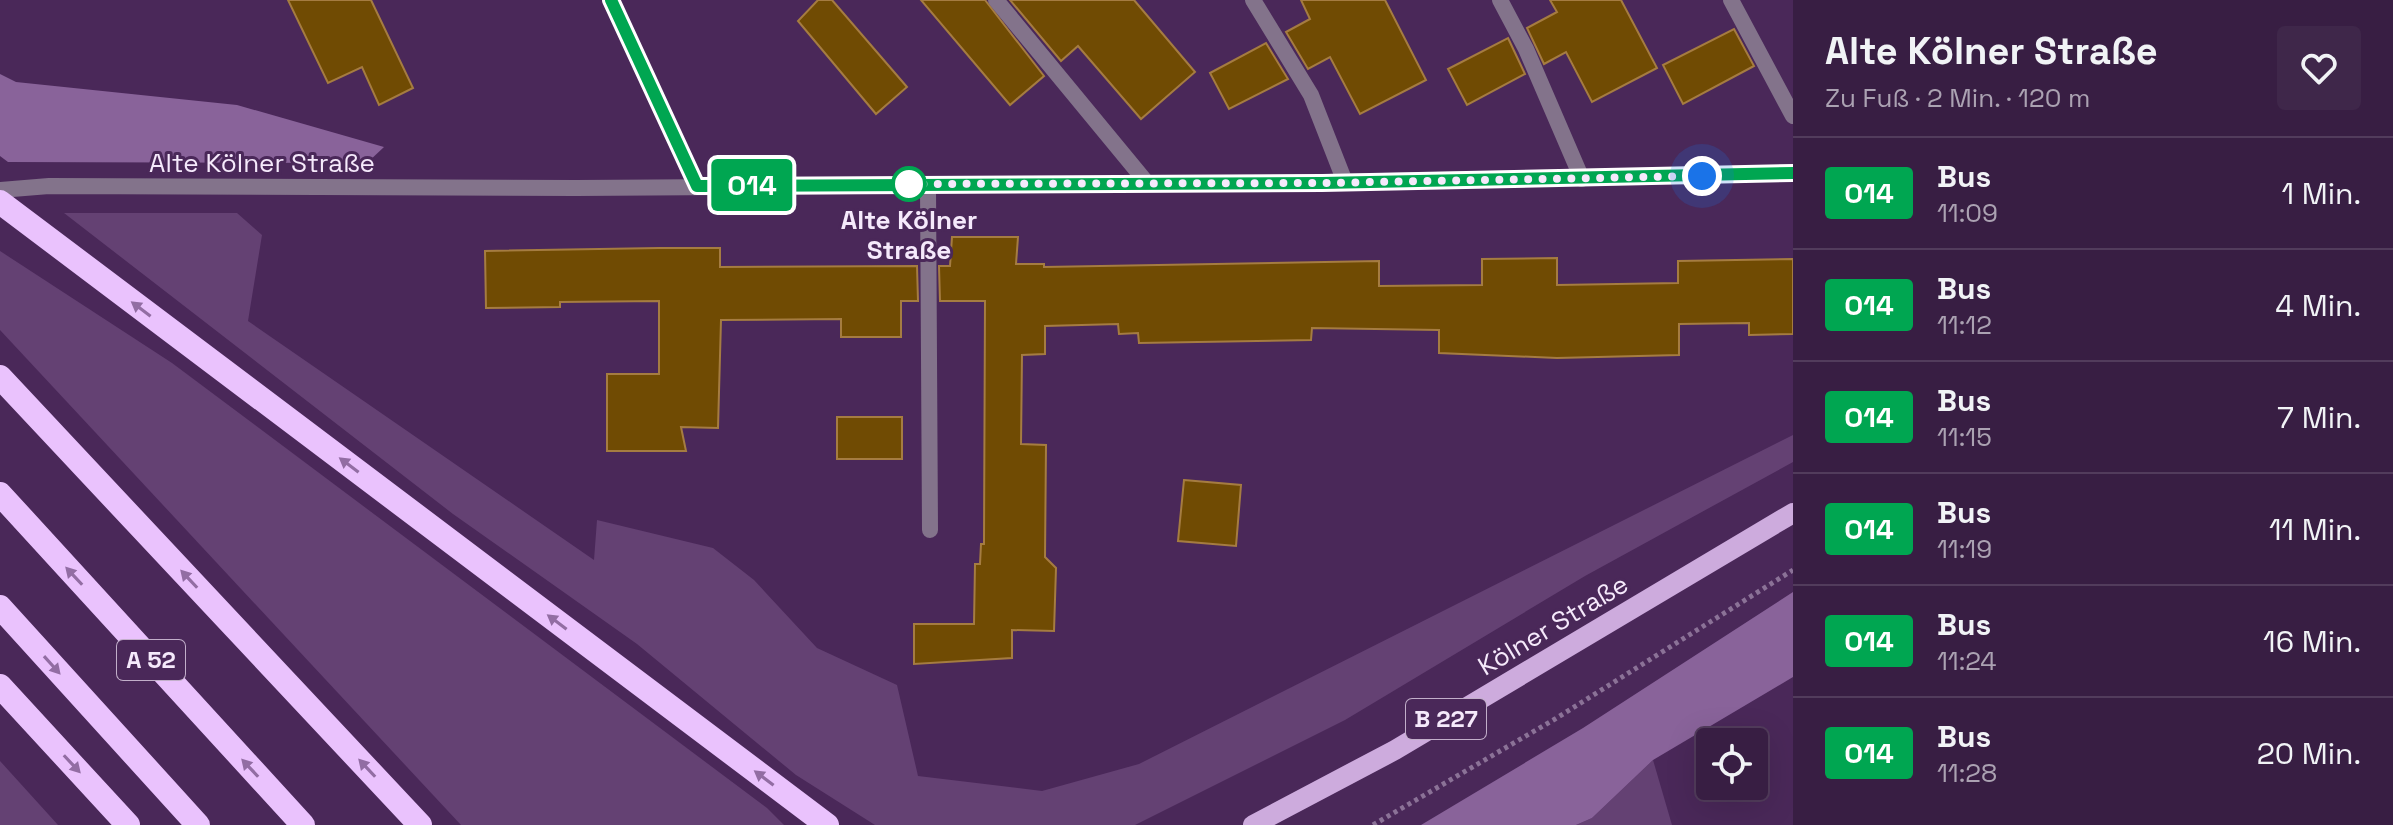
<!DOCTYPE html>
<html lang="de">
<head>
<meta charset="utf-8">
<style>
  :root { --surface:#381e43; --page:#3f274a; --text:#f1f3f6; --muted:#aba2b2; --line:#523c5c }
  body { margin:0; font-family:"Space Grotesk",sans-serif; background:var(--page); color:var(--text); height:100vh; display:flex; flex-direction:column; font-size:30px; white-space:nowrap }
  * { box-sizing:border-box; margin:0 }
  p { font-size:26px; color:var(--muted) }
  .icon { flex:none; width:44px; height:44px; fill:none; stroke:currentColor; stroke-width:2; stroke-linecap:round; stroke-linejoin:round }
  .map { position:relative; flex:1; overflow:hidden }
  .panel { display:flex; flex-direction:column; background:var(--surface); width:600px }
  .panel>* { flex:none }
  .badge { padding:0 16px; border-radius:6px; font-size:28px; line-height:52px }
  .controls { position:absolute; left:1696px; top:728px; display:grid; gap:16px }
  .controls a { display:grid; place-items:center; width:72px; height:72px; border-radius:8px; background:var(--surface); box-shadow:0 8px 32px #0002,0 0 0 2px var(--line); font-size:40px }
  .you { position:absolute; width:40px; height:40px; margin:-20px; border:6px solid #fff; border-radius:50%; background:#1a73e8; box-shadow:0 0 0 12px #1a73e833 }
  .map>.badge { position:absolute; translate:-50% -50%; box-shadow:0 0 0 4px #fff }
  .round { display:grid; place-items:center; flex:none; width:84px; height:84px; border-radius:8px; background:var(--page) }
  .summary { display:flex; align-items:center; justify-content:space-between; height:136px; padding:0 32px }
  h1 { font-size:38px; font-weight:600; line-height:60px }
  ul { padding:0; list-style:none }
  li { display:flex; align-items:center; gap:24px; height:112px; padding:0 32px; border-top:2px solid var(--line) }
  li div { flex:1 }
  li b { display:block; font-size:30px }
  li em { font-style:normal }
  li .badge { min-width:88px; font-weight:700; text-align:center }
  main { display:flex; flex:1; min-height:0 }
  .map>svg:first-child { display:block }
  .green { fill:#644173 }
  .forest { fill:#89639a }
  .building { fill:#704b03; stroke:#a57c41; stroke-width:2 }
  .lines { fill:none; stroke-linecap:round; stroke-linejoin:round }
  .path { stroke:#8b7297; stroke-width:5; stroke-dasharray:4 4; stroke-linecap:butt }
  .lane { stroke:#83738b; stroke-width:16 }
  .street { stroke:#83738b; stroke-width:16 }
  .primary { stroke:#cdabdd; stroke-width:20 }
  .highway { stroke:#eac2fd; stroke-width:24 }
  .oneway { fill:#926da3 }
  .line-casing { stroke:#fff; stroke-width:18 }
  .line { stroke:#00a651; stroke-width:12 }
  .walk { stroke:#f5e9fb; stroke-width:8; stroke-dasharray:0 14.4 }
  .stop-dot { fill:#fff; stroke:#00a651; stroke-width:4 }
  .labels { text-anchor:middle; stroke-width:6; stroke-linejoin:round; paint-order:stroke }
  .shield { fill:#4a2859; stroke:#c2afca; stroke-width:2 }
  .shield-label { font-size:24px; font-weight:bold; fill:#f5e9fb }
  .street-label { font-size:26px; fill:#f5e9fb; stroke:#4a2859 }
  .stop-label { font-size:26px; font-weight:bold; fill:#f5e9fb; stroke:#4a2859 }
</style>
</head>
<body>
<main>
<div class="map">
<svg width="1793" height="825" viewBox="0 0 1793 825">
  <rect width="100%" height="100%" fill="#4a2859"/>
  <!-- green -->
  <g class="green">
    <polygon points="64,213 237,213 262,235 248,321 594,560 597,520 713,548 754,580 817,648 897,685 918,776 1042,791 1139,764 1793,435 1793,462 1585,576 1345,720 1135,825 875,825 796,775 637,644 453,514"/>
    <polygon points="0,251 172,363 767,808 784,825 461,825 0,330"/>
    <polygon points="1653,760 1672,825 1576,825 1592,818"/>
    <polygon points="0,761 58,825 0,825"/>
  </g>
  <!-- forest -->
  <g class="forest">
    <polygon points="0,74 16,82 237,105 384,147 367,163 8,162 0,156"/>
    <polygon points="1793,592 1793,677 1653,760 1592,818 1576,825 1421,825 1583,728"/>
  </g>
  <!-- building -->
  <g class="building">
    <polygon points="288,0 371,0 413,88 379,105 362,67 328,83"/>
    <polygon points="818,0 832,0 907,87 876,114 798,21"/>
    <polygon points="921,0 985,0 1044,76 1010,105"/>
    <polygon points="1010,0 1134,0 1195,72 1141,119 1078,46 1061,61"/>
    <polygon points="1301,0 1385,0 1426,80 1360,114 1330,57 1308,69 1286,32 1310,19"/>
    <polygon points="1550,0 1621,0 1657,68 1592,102 1566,52 1544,64 1527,28 1557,12"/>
    <polygon points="1734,29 1754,66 1683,104 1663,65"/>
    <polygon points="1508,38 1525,74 1467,105 1448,69"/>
    <polygon points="1266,43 1288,79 1229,109 1210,73"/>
    <polygon points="952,237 1018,237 1016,264 1044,264 1044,267 1379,261 1379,286 1482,285 1482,259 1557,258 1557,285 1678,283 1678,261 1793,259 1793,334 1749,335 1749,323 1679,324 1679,355 1557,358 1439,353 1439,330 1312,328 1311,340 1139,343 1138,333 1119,334 1118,324 1045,326 1045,354 1022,355 1021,444 1046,445 1045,557 1056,568 1054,631 1012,630 1012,658 914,664 914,624 974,624 975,564 980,564 981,544 984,544 985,301 940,301 939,266 950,266"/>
    <polygon points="659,248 720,248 720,267 917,266 918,301 901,301 901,337 841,337 841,319 721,320 718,428 681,427 686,451 607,451 607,374 659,374 659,301 560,302 560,307 486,308 485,251"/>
    <rect x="837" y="417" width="65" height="42"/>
    <polygon points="1184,480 1241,485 1236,546 1178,541"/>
  </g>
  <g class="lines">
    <!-- path -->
    <polyline class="path" points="1373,825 1555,719 1793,570"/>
    <!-- lane -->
    <g class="lane">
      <polyline points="996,0 1147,183"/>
      <polyline points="1253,0 1311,95 1345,182"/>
      <polyline points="1500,0 1526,49 1582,179"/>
      <polyline points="1731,0 1793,116"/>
      <polyline points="928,186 930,530"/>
    </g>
    <!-- street -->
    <g class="street">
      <polyline points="611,0 697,186"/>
      <polyline points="0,190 49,186 576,188 1276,183 1793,173"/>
    </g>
    <!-- primary -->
    <polyline class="primary" points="1253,825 1395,750 1793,513"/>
    <!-- highway -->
    <g class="highway">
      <polyline points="0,202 827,825"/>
      <polyline points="0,377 420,825"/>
      <polyline points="0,494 303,825"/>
      <polyline points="0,607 198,825"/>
      <polyline points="0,686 128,825"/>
    </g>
  </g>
  <!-- one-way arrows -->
  <defs><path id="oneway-solid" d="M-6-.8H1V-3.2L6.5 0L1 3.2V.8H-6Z" transform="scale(2)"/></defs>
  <g class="oneway">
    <use href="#oneway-solid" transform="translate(141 309) rotate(-143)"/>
    <use href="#oneway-solid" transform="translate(349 465) rotate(-143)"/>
    <use href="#oneway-solid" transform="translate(74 576) rotate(-133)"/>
    <use href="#oneway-solid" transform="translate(189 579) rotate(-133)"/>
    <use href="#oneway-solid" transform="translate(557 622) rotate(-143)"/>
    <use href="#oneway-solid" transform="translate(52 665) rotate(48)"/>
    <use href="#oneway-solid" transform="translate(72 764) rotate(47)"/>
    <use href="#oneway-solid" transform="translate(250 768) rotate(-133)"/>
    <use href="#oneway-solid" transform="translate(367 768) rotate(-133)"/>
    <use href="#oneway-solid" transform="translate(764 778) rotate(-143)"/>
  </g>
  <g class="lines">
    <defs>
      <polyline id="line" points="611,0 697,186 1322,183 1793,173"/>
    </defs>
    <!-- line casing -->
    <use href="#line" class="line-casing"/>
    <!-- line -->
    <use href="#line" class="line"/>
    <!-- walk -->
    <polyline class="walk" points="909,184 1322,183 1702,176"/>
  </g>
  <!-- markers -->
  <circle class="stop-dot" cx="909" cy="184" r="16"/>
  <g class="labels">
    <!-- shield labels -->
    <g class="shield">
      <rect x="117" y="640" width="68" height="40" rx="6"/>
      <rect x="1406" y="699" width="80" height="40" rx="6"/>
    </g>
    <g class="shield-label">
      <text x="151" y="668">A 52</text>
      <text x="1446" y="727">B 227</text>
    </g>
    <!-- street labels -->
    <g class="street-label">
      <text x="262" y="172">Alte Kölner Straße</text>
      <text transform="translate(1553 625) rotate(-31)" y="9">Kölner Straße</text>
    </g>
    <!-- stop labels -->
    <g class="stop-label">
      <text x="909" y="229">Alte Kölner<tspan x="909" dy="30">Straße</tspan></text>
    </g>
  </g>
</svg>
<div class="controls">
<a><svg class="icon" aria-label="locate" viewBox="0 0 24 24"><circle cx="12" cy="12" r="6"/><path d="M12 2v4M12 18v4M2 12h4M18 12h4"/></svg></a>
</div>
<div class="you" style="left:1702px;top:176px"></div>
<b class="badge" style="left:752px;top:185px;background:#00a651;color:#fff">O14</b>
</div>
<section class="panel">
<div class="summary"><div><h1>Alte Kölner Straße</h1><p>Zu Fuß · 2 Min. · 120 m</p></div><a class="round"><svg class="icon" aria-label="heart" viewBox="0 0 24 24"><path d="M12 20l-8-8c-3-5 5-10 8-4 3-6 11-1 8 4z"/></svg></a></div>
<ul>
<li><span class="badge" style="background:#00a651;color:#fff">O14</span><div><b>Bus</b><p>11:09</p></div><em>1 Min.</em></li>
<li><span class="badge" style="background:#00a651;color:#fff">O14</span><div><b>Bus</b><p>11:12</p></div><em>4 Min.</em></li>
<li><span class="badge" style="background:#00a651;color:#fff">O14</span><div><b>Bus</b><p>11:15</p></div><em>7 Min.</em></li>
<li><span class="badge" style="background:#00a651;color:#fff">O14</span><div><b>Bus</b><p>11:19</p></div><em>11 Min.</em></li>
<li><span class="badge" style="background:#00a651;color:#fff">O14</span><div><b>Bus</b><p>11:24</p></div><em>16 Min.</em></li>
<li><span class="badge" style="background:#00a651;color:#fff">O14</span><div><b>Bus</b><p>11:28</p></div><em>20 Min.</em></li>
</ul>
</section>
</main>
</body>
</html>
